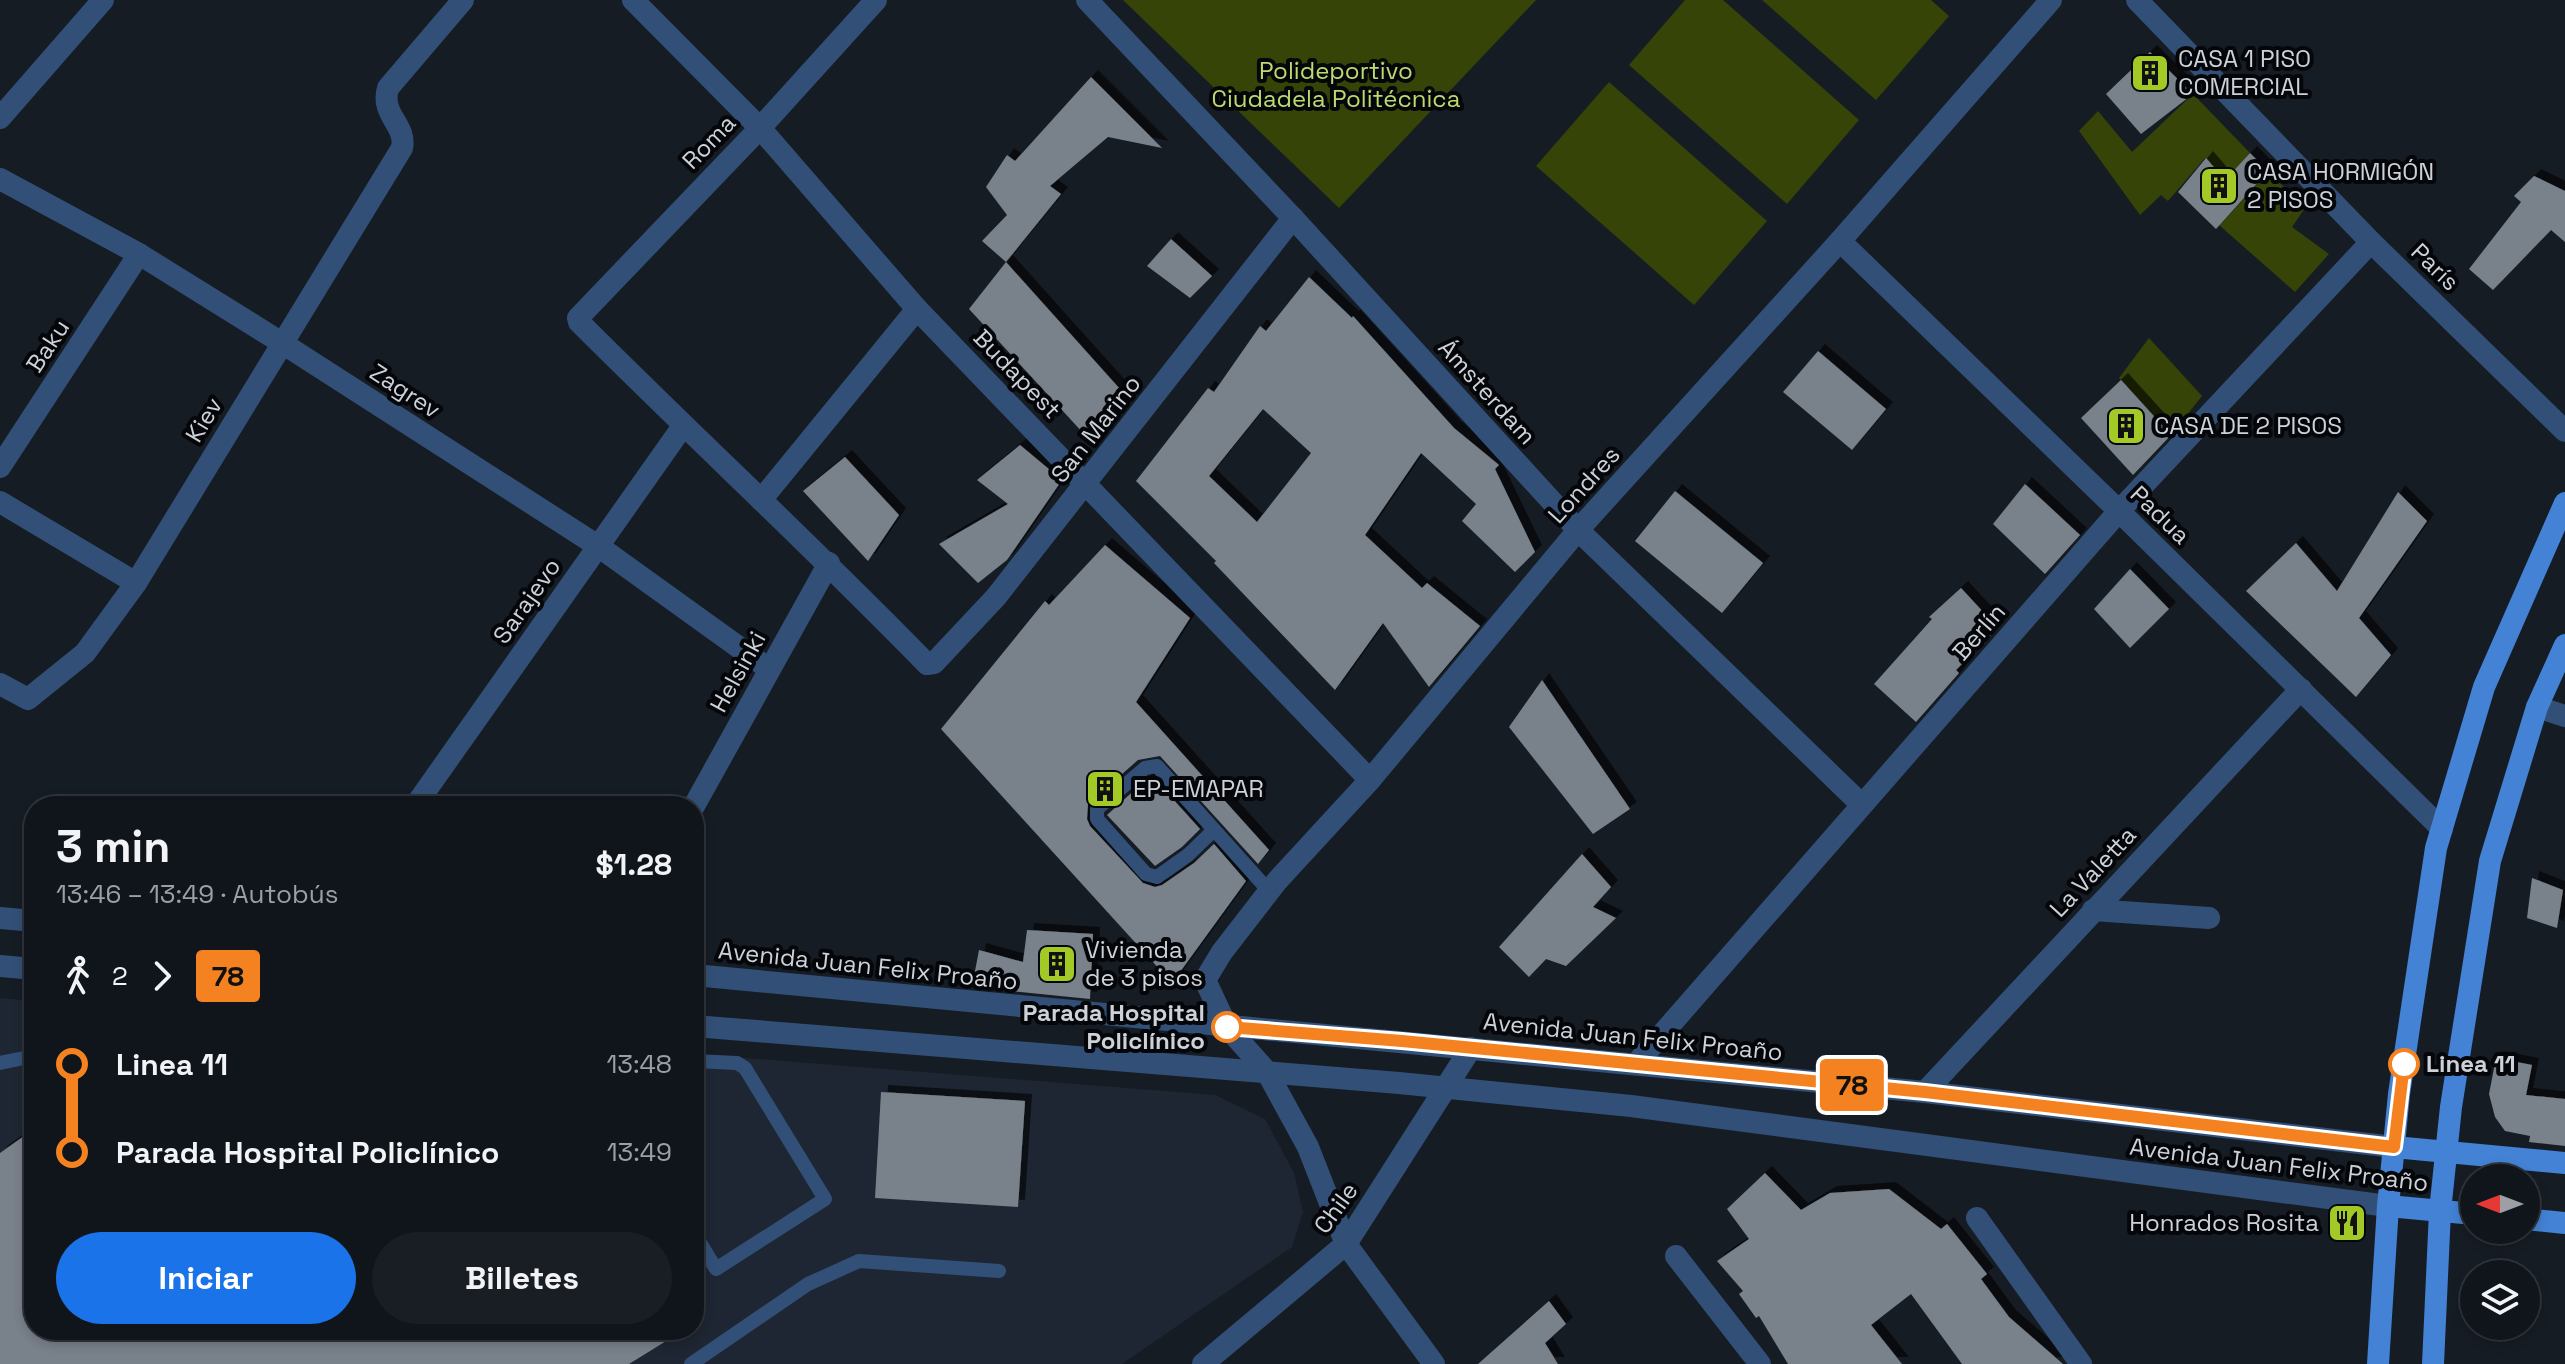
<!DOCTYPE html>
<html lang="es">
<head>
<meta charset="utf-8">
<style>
  :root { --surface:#10151b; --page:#191e24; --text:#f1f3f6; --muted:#9c9fa3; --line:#30343a; --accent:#1a73e8 }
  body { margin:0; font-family:"Space Grotesk",sans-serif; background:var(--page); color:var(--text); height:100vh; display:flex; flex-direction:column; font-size:30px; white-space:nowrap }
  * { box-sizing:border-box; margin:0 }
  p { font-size:26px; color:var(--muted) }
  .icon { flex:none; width:44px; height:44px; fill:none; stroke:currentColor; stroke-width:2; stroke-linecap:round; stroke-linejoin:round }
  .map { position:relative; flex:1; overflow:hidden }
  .sheet { position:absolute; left:24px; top:796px; width:680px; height:544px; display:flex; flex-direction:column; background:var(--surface); border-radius:32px; box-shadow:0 4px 12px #0003,0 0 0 2px var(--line) }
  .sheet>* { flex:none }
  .badge { padding:0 16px; border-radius:6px; font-size:28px; line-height:52px }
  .needle { width:52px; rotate:270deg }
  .buttons { position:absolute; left:2460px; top:1164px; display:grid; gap:16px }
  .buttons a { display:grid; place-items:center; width:80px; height:80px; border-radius:50%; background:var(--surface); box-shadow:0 4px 12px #0003,0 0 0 2px var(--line); font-size:40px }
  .map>.badge { position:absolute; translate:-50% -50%; box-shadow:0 0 0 4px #fff }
  .legs { display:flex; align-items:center; gap:12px; height:88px; padding:0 32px; font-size:26px }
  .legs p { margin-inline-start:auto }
  .head { display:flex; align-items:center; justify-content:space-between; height:136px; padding:0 32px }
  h1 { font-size:44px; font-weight:700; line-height:60px }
  .primary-button { display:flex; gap:16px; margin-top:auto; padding:16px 32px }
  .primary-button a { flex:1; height:92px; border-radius:48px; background:var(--accent); color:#fff; font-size:32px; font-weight:700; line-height:92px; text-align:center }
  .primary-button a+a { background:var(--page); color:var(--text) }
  ul { padding:0 32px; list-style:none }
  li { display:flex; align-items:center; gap:28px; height:88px; font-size:30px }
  li i { display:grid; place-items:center; width:12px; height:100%; margin:0 10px; background:currentColor }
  li i::after { content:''; width:20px; height:20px; margin:-10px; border:6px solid; border-radius:50%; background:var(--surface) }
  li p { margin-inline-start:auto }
  li:first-child i { background:linear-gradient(#0000 50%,currentColor 0) }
  li:last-child i { background:linear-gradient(currentColor 50%,#0000 0) }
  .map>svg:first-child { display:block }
  .built { fill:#1d2632 }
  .green { fill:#364407 }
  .building { fill:#79818b; fill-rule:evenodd; filter:url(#shadow) }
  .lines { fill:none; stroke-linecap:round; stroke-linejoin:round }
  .service { stroke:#325077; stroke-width:14 }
  .minor { stroke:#325077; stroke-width:22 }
  .tertiary { stroke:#325077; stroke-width:22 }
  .primary { stroke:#4382d5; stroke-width:22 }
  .line-1-casing { stroke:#fff; stroke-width:18 }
  .line-1 { stroke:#f58220; stroke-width:12 }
  .stop-1-dot { fill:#fff; stroke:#f58220; stroke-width:4 }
  .labels { text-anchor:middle; stroke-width:8; stroke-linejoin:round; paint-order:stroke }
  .poi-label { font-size:24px; fill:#cdd2d8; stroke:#05060a; text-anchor:start }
  .park-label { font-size:24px; fill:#bbda6f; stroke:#05060a }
  .street-label { font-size:24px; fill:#cdd2d8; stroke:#05060a }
  .stop-label { font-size:24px; font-weight:bold; fill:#cdd2d8; stroke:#05060a; text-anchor:end }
</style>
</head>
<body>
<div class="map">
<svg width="2565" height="1364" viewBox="0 0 2565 1364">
  <defs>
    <filter id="shadow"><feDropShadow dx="7" dy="-7" stdDeviation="0" flood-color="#0009"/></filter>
  </defs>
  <rect width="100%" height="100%" fill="#161c24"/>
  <!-- built -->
  <polygon class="built" points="0,998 34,1001 34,1330 694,1330 694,1054 1215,1095 1265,1119 1294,1173 1303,1212 1292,1247 1122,1364 0,1364"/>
  <!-- green -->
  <g class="green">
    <polygon points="1123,0 1536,0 1339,208"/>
    <polygon points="1685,0 1723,0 1859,120 1787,204 1629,65"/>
    <polygon points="1762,0 1931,0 1949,16 1876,100"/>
    <polygon points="1609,82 1767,221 1694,305 1536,166"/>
    <polygon points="2193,94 2250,153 2225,180 2205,158 2168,201 2161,195 2140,215 2079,131 2098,111 2132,152"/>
    <polygon points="2268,171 2305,208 2292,227 2329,254 2295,292 2219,225"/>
    <polygon points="2149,338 2202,396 2171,435 2119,378"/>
  </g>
  <!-- building -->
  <g class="building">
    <polygon points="2150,52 2193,94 2141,134 2106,94"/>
    <polygon points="1091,77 1162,148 1108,137 1050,186 1061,194 1006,262 982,241 1007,215 986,187 1007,155 1015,161"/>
    <polygon points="2250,153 2268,171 2216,229 2178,192 2206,158 2225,180"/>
    <polygon points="2534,176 2565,191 2565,242 2551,230 2493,290 2469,269 2521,202 2514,196"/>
    <polygon points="1171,239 1212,276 1190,298 1147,266"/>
    <polygon points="1006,262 1128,398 1096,447 969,309"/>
    <path d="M1309,277L1352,318L1353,316L1454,428L1499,465L1495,469L1535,552L1515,572L1462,521L1476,504L1421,453L1365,535L1422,588L1427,583L1480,626L1429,687L1383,623L1335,690L1214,563L1216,561L1136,481L1208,388L1214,392L1260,326L1266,331ZM1263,409L1311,453L1257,522L1209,476Z"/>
    <polygon points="1818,351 1886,409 1852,450 1783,392"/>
    <polygon points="2121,380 2171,435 2133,475 2081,418"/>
    <polygon points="1020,445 1062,480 1007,560 978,583 939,544 1008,504 977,480"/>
    <polygon points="845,457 899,515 868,561 803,491"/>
    <polygon points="2025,484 2080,535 2045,574 1993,524"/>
    <polygon points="1675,491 1763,563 1722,613 1635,541"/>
    <polygon points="2398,492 2427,521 2359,618 2391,655 2356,697 2246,591 2296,543 2337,591"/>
    <polygon points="1105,545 1190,618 1136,702 1269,850 1258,864 1160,756 1138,760 1088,804 1087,819 1090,826 1143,883 1155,887 1162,885 1194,863 1214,844 1246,881 1172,983 941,729 1045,601 1049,605"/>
    <polygon points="2130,569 2169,609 2130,648 2094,609"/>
    <polygon points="1961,588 1998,628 1956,670 1959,673 1916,722 1874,684 1932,619 1929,617"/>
    <polygon points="1542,680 1630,809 1593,834 1509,727"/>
    <polygon points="1149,777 1153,777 1200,829 1182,847 1155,866 1107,815"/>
    <polygon points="1582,854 1611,887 1593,907 1616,918 1566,966 1546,959 1529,977 1499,947"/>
    <polygon points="2532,878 2563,890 2557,928 2527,918"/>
    <polygon points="1027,930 1093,934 1090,999 972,987 979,950 1023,962"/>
    <polygon points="2496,1058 2532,1065 2526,1095 2565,1099 2565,1146 2529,1142 2530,1136 2505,1131 2495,1117 2489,1094"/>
    <polygon points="881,1092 1025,1101 1018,1207 875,1198"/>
    <polygon points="34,1129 34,1330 684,1330 629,1364 0,1364 0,1153"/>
    <polygon points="1765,1173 1801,1210 1830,1193 1889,1189 1941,1229 1947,1224 1987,1274 1981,1279 2009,1317 2063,1364 1962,1364 1911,1294 1871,1325 1902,1364 1788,1364 1759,1316 1756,1318 1739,1294 1743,1291 1717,1261 1749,1239 1727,1209"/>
    <polygon points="1549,1301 1566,1324 1545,1343 1558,1364 1478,1364"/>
  </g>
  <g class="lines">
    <!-- service -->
    <g class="service">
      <polyline points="1214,830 1188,855 1157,877 1146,874 1097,819 1097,809 1145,768 1157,766 1269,891"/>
      <polyline points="694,1061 737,1063 745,1068 825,1199 716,1269 694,1233"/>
      <polyline points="0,1063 34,1056"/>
      <polyline points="691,1364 808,1284 859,1261 999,1271"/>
    </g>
    <!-- minor -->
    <g class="minor">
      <polyline points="633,0 760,128 917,309 1370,780"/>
      <path d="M876,0L760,128L578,318L579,322C694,437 813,547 927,664L934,663L996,597L1293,218"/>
      <polyline points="1087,0 1293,218 1578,530 1862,805"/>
      <polyline points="2137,0 2371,242 2565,431"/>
      <polyline points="0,118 103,0"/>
      <polyline points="0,179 139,254 282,343 598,546 769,669"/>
      <polyline points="1840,241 2119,511 2442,829"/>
      <polyline points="0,467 139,254"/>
      <polyline points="761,500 917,309"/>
      <polyline points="0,502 136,583"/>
      <path d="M0,684L28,699L85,653L136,583L402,148C407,125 380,115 388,88L463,0"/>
      <polyline points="2537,707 2565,716"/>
      <polyline points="415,806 683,426"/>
      <polyline points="694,806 829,563"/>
      <polyline points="2093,910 2209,918"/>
      <polyline points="1636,1064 2119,511 2371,242"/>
      <polyline points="1925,1092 2301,689"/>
      <polyline points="1977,1218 2081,1364"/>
      <polyline points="1676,1256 1760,1364"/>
      <polyline points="1203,1364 1346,1244 1471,1048"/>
      <polyline points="1434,1364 1346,1244 1308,1147 1267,1072 1227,1027 1205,980 1222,952 1277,881 1370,780 1578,530 1840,241 2051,0"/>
    </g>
    <!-- tertiary -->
    <g class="tertiary">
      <polyline points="0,918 34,921"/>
      <polyline points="0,966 34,969"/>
      <polyline points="694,975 1925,1092 2394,1147"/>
      <polyline points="694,1026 1399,1083 1631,1106 2388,1206"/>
    </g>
    <!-- primary -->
    <g class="primary">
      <polyline points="2394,1147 2565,1163"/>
      <polyline points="2388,1206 2474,1214"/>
      <polyline points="2526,1219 2565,1223"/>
      <polyline points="2378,1364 2388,1206 2399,1094 2436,848 2484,687 2565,503"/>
      <polyline points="2433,1364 2440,1211 2451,1107 2490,861 2537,707 2565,645"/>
    </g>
  </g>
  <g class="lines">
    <defs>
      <polyline id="line-1" points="1227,1027 1402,1041 1925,1092 2394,1147 2404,1064"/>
    </defs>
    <!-- line-1 casing -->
    <use href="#line-1" class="line-1-casing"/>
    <!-- line-1 -->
    <use href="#line-1" class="line-1"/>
  </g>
  <!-- icons -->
  <defs>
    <symbol id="building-square" viewBox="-11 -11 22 22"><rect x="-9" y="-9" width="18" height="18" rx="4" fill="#a3c927" stroke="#05060a"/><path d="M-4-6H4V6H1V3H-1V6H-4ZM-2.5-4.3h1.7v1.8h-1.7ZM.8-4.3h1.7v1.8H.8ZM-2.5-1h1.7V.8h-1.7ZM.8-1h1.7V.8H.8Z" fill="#111"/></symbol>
    <symbol id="restaurant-square" viewBox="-11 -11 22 22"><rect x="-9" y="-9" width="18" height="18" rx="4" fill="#a3c927" stroke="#05060a"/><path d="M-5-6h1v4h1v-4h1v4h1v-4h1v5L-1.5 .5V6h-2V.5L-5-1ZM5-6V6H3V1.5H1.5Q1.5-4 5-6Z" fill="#111"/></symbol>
  </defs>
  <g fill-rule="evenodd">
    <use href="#building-square" x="2128" y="51" width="44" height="44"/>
    <use href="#building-square" x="2197" y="164" width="44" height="44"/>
    <use href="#building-square" x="2104" y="404" width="44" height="44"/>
    <use href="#building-square" x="1083" y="767" width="44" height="44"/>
    <use href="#building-square" x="1035" y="942" width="44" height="44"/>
    <use href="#restaurant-square" x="2325" y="1201" width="44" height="44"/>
  </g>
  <!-- markers -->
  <g class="stop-1-dot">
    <circle cx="1227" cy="1027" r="14"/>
    <circle cx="2404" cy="1064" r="14"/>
  </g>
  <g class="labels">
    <!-- poi labels -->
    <g class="poi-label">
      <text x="2178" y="67">CASA 1 PISO<tspan x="2178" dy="28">COMERCIAL</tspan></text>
      <text x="2247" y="180">CASA HORMIGÓN<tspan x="2247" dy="28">2 PISOS</tspan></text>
      <text x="2154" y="434">CASA DE 2 PISOS</text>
      <text x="1133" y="797">EP-EMAPAR</text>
      <text x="1085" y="958">Vivienda<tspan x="1085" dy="28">de 3 pisos</tspan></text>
      <text x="2319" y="1231" text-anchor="end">Honrados Rosita</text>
    </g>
    <!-- park labels -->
    <g class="park-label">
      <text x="1336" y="79">Polideportivo<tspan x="1336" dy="28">Ciudadela Politécnica</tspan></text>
    </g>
    <!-- street labels -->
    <g class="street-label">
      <text transform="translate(709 142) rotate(-46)" y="8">Roma</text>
      <text transform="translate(2435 267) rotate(44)" y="8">París</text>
      <text transform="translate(48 346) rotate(-57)" y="8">Baku</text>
      <text transform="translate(1017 374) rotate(46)" y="8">Budapest</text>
      <text transform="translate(405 391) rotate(33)" y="8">Zagrev</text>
      <text transform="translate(1487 392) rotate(48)" y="8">Ámsterdam</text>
      <text transform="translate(204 420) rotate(-59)" y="8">Kiev</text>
      <text transform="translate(1096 429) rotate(-52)" y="8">San Marino</text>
      <text transform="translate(1584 485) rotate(-48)" y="8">Londres</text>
      <text transform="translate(2160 515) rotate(44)" y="8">Padua</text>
      <text transform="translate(527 601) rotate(-55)" y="8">Sarajevo</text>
      <text transform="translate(1979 632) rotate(-49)" y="8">Berlín</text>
      <text transform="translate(738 672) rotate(-61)" y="8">Helsinki</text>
      <text transform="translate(2093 872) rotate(-47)" y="8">La Valetta</text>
      <text transform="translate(868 966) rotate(6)" y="8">Avenida Juan Felix Proaño</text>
      <text transform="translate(1633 1037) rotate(6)" y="8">Avenida Juan Felix Proaño</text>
      <text transform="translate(2279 1165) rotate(7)" y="8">Avenida Juan Felix Proaño</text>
      <text transform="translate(1336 1208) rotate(-54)" y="8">Chile</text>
    </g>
    <!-- stop labels -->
    <g class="stop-label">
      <text x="1205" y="1021">Parada Hospital<tspan x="1205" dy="28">Policlínico</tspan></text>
      <text x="2426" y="1072" text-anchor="start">Linea 11</text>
    </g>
  </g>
</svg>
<div class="buttons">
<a><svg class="needle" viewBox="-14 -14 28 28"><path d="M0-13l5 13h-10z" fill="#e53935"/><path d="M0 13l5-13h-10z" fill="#9c9fa3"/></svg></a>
<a><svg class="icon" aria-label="layers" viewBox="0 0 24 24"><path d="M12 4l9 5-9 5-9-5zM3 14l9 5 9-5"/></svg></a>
</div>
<b class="badge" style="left:1852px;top:1085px;background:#f58220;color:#111">78</b>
<section class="sheet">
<div class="head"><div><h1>3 min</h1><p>13:46 – 13:49 · Autobús</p></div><b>$1.28</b></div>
<div class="legs"><svg class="icon" aria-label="walk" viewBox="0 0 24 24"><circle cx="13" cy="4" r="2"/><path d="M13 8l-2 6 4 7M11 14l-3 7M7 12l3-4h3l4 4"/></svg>2<svg class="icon" aria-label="forward" viewBox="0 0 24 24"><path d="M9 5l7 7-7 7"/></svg><b class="badge" style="background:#f58220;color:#111">78</b></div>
<ul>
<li><i style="color:#f58220"></i><b>Linea 11</b><p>13:48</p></li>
<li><i style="color:#f58220"></i><b>Parada Hospital Policlínico</b><p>13:49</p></li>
</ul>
<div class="primary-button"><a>Iniciar</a><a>Billetes</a></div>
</section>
</div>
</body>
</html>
